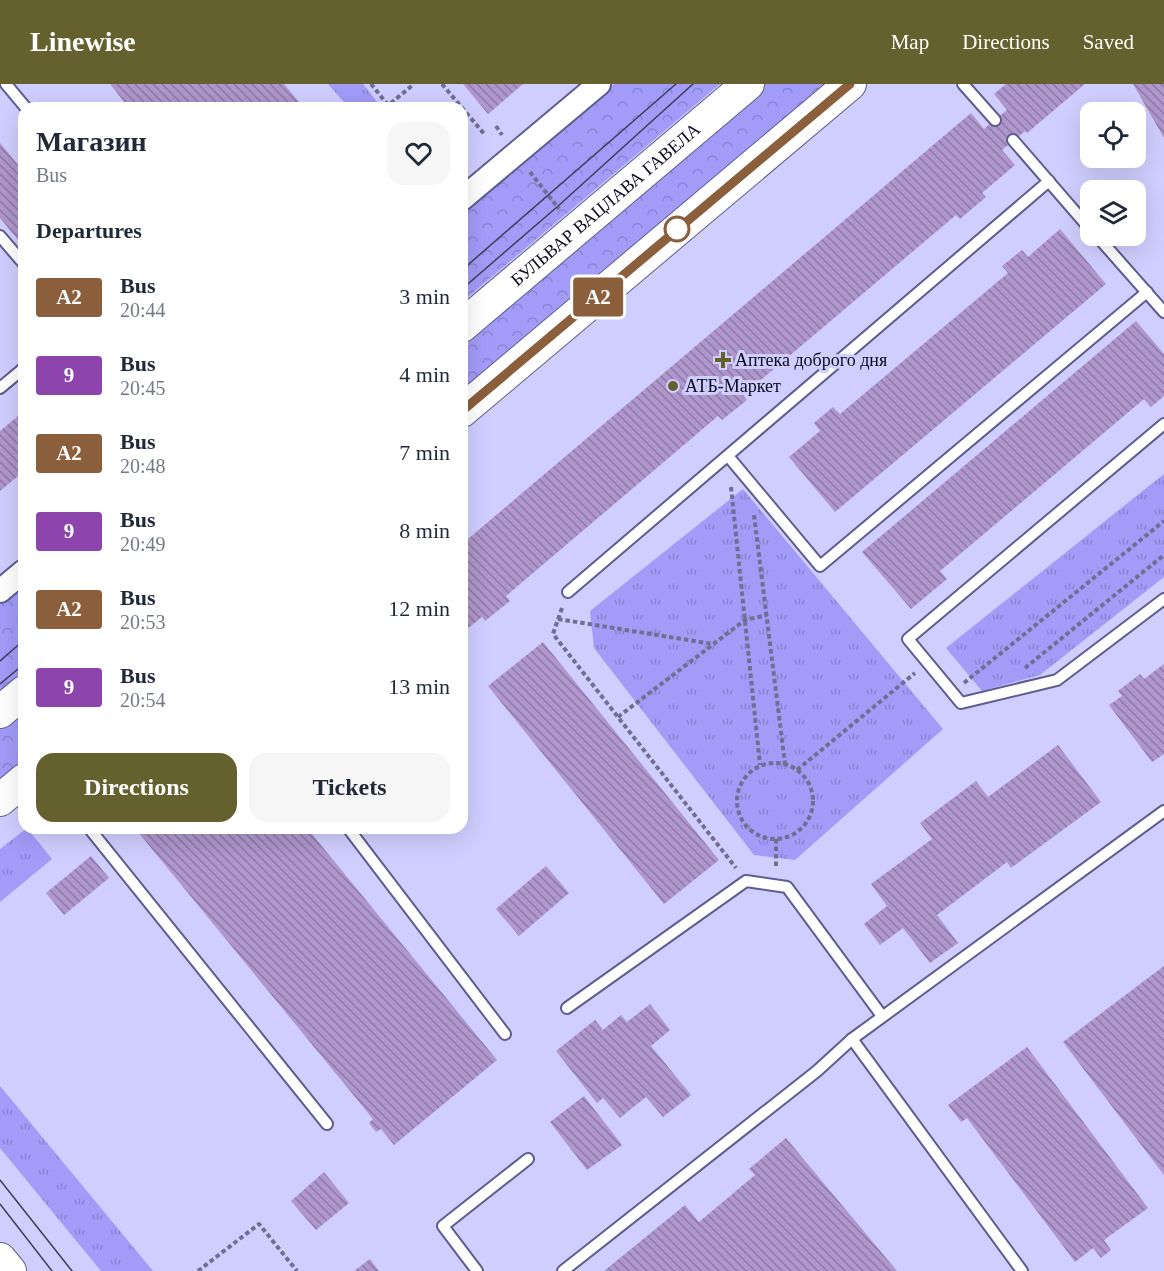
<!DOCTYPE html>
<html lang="en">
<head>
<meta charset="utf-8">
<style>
  :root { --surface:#fff; --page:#f6f6f7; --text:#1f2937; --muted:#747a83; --accent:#64612e }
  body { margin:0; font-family:"Times New Roman",serif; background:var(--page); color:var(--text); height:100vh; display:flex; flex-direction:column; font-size:22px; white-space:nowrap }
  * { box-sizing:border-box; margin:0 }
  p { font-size:20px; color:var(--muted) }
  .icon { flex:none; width:33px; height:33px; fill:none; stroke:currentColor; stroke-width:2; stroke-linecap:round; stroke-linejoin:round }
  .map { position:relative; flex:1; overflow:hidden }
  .panel { position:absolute; left:18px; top:18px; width:450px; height:732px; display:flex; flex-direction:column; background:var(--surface); border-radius:18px; box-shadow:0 6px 24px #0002 }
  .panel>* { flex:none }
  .badge { padding:0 12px; border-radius:4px; font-size:21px; line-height:39px }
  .tools { position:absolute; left:1080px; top:18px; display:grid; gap:12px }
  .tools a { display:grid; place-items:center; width:66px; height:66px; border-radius:12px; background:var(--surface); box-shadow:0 6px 24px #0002; font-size:30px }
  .map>.badge { position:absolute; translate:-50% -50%; box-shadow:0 0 0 3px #fff }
  h2 { padding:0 18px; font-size:22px; line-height:54px }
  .round { display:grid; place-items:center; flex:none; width:63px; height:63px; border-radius:18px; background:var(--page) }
  .headline { display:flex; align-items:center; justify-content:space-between; height:102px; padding:0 18px }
  h1 { font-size:28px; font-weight:700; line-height:45px }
  .primary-button { display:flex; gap:12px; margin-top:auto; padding:12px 18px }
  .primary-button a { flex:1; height:69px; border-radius:18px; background:var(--accent); color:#fff; font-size:24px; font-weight:700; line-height:69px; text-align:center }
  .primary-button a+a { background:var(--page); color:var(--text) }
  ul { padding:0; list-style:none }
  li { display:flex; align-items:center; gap:18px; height:78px; padding:0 18px }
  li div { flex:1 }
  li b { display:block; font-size:22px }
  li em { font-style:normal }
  li .badge { min-width:66px; font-weight:700; text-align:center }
  header { display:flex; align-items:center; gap:36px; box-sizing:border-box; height:84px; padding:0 30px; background:var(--accent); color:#fff }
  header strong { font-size:28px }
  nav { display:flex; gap:33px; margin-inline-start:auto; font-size:21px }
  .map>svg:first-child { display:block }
  .grass { fill:url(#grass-tufts) }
  .park { fill:url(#park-crowns) }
  .building { fill:url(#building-back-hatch) }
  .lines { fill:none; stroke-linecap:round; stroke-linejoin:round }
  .lane-casing { stroke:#5f5c90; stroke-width:14 }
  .street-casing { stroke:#5f5c90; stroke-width:26 }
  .secondary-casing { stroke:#5f5c90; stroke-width:34 }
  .path { stroke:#706f91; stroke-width:4; stroke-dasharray:4.5 3; stroke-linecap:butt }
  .lane { stroke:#fff; stroke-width:10 }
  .street { stroke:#fff; stroke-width:22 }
  .secondary { stroke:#fff; stroke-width:32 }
  .tram { stroke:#3f3e58; stroke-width:1.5 }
  .line-casing { stroke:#fff; stroke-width:14 }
  .line { stroke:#8b5e3c; stroke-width:9 }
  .stop-dot { fill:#fff; stroke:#8b5e3c; stroke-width:3 }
  .poi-dot { fill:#64612e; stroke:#cfcefe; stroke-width:2 }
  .labels { text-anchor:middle; stroke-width:6; stroke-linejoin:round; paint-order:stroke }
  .street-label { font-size:18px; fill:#0c0a1d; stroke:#cfcefe }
  .poi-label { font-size:18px; fill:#0c0a1d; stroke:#cfcefe; text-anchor:start }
</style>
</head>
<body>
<header>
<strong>Linewise</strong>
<nav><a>Map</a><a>Directions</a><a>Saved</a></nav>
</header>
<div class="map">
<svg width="1164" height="1187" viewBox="0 0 1164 1187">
  <defs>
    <pattern id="grass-tufts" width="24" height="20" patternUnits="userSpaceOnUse" patternTransform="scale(1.5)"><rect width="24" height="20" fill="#a29bf8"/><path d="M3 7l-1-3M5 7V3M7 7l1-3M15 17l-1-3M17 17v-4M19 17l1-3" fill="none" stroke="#8a84d4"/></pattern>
    <pattern id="park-crowns" width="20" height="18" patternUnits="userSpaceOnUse" patternTransform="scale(1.5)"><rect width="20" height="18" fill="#a29bf8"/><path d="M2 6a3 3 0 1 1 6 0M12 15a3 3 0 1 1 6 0" fill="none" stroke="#8a84d4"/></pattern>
    <pattern id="building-back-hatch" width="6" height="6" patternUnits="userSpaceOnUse" patternTransform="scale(1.5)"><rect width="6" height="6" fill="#af96cc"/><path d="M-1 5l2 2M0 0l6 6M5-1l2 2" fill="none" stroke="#8d79a5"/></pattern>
  </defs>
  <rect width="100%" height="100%" fill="#cfcefe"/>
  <!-- grass -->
  <g class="grass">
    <polygon points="328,0 363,0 378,19 373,24 349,24"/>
    <polygon points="1164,390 1164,493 1040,591 982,607 946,564"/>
    <polygon points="743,405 943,645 795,776 754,771 594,564 590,527"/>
    <polygon points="27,744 52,775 0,818 0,765"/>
    <polygon points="0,1002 153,1187 101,1187 0,1064"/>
  </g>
  <!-- park -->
  <g class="park">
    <polygon points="614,0 720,0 462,218 462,127"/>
    <polygon points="765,0 827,0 462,312 462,255"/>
    <polygon points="24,499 24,588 0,608 0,519"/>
    <polygon points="24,624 24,685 0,706 0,644"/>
  </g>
  <!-- building -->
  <g class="building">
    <polygon points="110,0 284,0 304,24 129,24"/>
    <polygon points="463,0 523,0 488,30"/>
    <polygon points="1006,0 1085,0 1027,49 1025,47 1002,66 1015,81 982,109 986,113 960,135 956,131 743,311 747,316 722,336 718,332 506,512 510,517 485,537 482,533 462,549 462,460 971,29 984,45 995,36 1007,26 994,10"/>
    <polygon points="1133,0 1164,0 1164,54"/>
    <polygon points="0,59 24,88 24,163 0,134"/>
    <polygon points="1060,145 1106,200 835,428 789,373 820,347 814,339 833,323 840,330 1008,189 1002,182 1022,166 1028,173"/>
    <polygon points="1136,237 1164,270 1164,312 1151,323 1144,315 940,487 947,495 911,525 862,468"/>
    <polygon points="24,327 24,387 0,407 0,347"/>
    <polygon points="543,558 719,776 664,820 488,602"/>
    <polygon points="1164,580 1164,670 1152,678 1109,621 1122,612 1118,607 1140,590 1144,595"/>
    <polygon points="1058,661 1101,718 1011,784 1007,778 937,831 958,859 930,879 903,844 880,861 864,840 887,822 871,800 932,755 920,739 976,697 988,713"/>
    <polygon points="143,744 307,744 497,976 394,1061 381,1045 376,1048 369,1039 373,1035 138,748"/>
    <polygon points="91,772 109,794 64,831 46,809"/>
    <polygon points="546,782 569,809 519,852 496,825"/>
    <polygon points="1164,882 1164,1091 1063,958"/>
    <polygon points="650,920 670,946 651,962 691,1011 663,1033 646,1013 620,1034 603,1014 597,1019 556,967 595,936 603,946 621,931 627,938"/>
    <polygon points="1027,963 1148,1124 1104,1156 1111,1166 1101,1174 1093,1164 1075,1178 967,1034 961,1038 948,1021"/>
    <polygon points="584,1012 622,1061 587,1086 550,1038"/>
    <polygon points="786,1054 897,1187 604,1187 685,1121 699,1138 755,1091 749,1085"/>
    <polygon points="324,1088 349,1119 316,1146 291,1117"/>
    <polygon points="370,1175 379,1187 354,1187"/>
  </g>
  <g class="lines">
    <defs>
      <g id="lane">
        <polyline points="6,0 26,24"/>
        <polyline points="963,0 995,36"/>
        <polyline points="1013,56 1090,145"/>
        <polyline points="0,152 24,180"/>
        <polyline points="1097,152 1164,228"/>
        <polyline points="0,304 24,284"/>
        <polyline points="1164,340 908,555 961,619 1057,596 1164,515"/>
        <polyline points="728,372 820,482 1147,208"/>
        <polyline points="568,508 1049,97"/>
        <polyline points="89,744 327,1040"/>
        <polyline points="348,744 505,950"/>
        <polyline points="567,924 746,797 787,803 882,932"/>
        <polyline points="852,955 1022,1187"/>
        <polyline points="477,1187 443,1142 528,1075"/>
        <polyline points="563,1187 817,987 852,955 1164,727"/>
      </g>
      <g id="street">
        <polyline points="462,115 599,0"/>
        <polyline points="0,507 24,487"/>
      </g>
      <g id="secondary">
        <path id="s1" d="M462,242L748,0"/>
        <polyline points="462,327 850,0"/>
        <polyline points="0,628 24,608"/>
        <polyline points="0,716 24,696"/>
        <polyline points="0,1175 10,1187"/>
      </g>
    </defs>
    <!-- lane casing -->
    <use href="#lane" class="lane-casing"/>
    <!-- street casing -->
    <use href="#street" class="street-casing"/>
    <!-- secondary casing -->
    <use href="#secondary" class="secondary-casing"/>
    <!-- path -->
    <g class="path">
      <polyline points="371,0 388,21"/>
      <polyline points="442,0 485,51"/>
      <polyline points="385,24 414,0"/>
      <polyline points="496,42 502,51"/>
      <polyline points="530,88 559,125"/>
      <polyline points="731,403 760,681"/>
      <polyline points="754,431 785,680"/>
      <polyline points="562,524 553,550 736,784"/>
      <polyline points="558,535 713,560"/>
      <polyline points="1025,584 1164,471"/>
      <polyline points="964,599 1164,437"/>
      <polyline points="618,633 745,536 767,531"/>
      <circle cx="775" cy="717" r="38"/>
      <polyline points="797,686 915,589"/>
      <polyline points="776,755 776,785"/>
      <polyline points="198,1187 259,1140 297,1187"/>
    </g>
    <!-- lane -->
    <use href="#lane" class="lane"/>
    <!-- street -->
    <use href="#street" class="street"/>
    <!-- secondary -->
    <use href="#secondary" class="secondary"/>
    <!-- tram -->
    <g class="tram">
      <polyline points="462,186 676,0"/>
      <polyline points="462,205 557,123 693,0"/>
      <polyline points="0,577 24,556"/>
      <polyline points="0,600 24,580"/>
      <polyline points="0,1096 72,1187"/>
      <polyline points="0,1120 52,1187"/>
    </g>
  </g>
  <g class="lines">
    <defs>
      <polyline id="line" points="462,327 850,0"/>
    </defs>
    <!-- line casing -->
    <use href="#line" class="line-casing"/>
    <!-- line -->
    <use href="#line" class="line"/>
  </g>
  <!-- markers -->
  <circle class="stop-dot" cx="677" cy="145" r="12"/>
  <g class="poi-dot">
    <path d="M720 267h6v6h6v6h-6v6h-6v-6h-6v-6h6z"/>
    <circle cx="673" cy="302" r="6"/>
  </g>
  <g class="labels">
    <!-- street labels -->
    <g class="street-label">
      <text dy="6" stroke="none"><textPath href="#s1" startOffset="188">БУЛЬВАР ВАЦЛАВА ГАВЕЛА</textPath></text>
    </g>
    <!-- poi labels -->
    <g class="poi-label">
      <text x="735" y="282">Аптека доброго дня</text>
      <text x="685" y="308">АТБ-Маркет</text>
    </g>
  </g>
</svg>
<div class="tools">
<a><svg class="icon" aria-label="locate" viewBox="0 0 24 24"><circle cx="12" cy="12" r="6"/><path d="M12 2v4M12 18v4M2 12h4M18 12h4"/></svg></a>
<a><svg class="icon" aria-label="layers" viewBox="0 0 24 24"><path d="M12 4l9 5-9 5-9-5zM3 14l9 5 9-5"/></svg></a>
</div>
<b class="badge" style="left:598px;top:213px;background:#8b5e3c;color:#fff">А2</b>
<section class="panel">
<div class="headline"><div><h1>Магазин</h1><p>Bus</p></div><a class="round"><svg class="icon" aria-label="heart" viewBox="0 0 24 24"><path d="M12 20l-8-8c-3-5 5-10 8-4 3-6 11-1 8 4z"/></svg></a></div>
<h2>Departures</h2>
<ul>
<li><span class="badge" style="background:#8b5e3c;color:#fff">А2</span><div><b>Bus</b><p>20:44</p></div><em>3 min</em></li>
<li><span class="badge" style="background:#8e44ad;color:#fff">9</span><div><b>Bus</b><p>20:45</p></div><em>4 min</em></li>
<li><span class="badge" style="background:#8b5e3c;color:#fff">А2</span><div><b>Bus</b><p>20:48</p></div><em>7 min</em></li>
<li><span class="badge" style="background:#8e44ad;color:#fff">9</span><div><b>Bus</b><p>20:49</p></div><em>8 min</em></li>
<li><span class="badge" style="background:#8b5e3c;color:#fff">А2</span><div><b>Bus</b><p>20:53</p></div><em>12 min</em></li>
<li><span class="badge" style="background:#8e44ad;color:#fff">9</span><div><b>Bus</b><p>20:54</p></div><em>13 min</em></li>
</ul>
<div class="primary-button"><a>Directions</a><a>Tickets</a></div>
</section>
</div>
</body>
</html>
